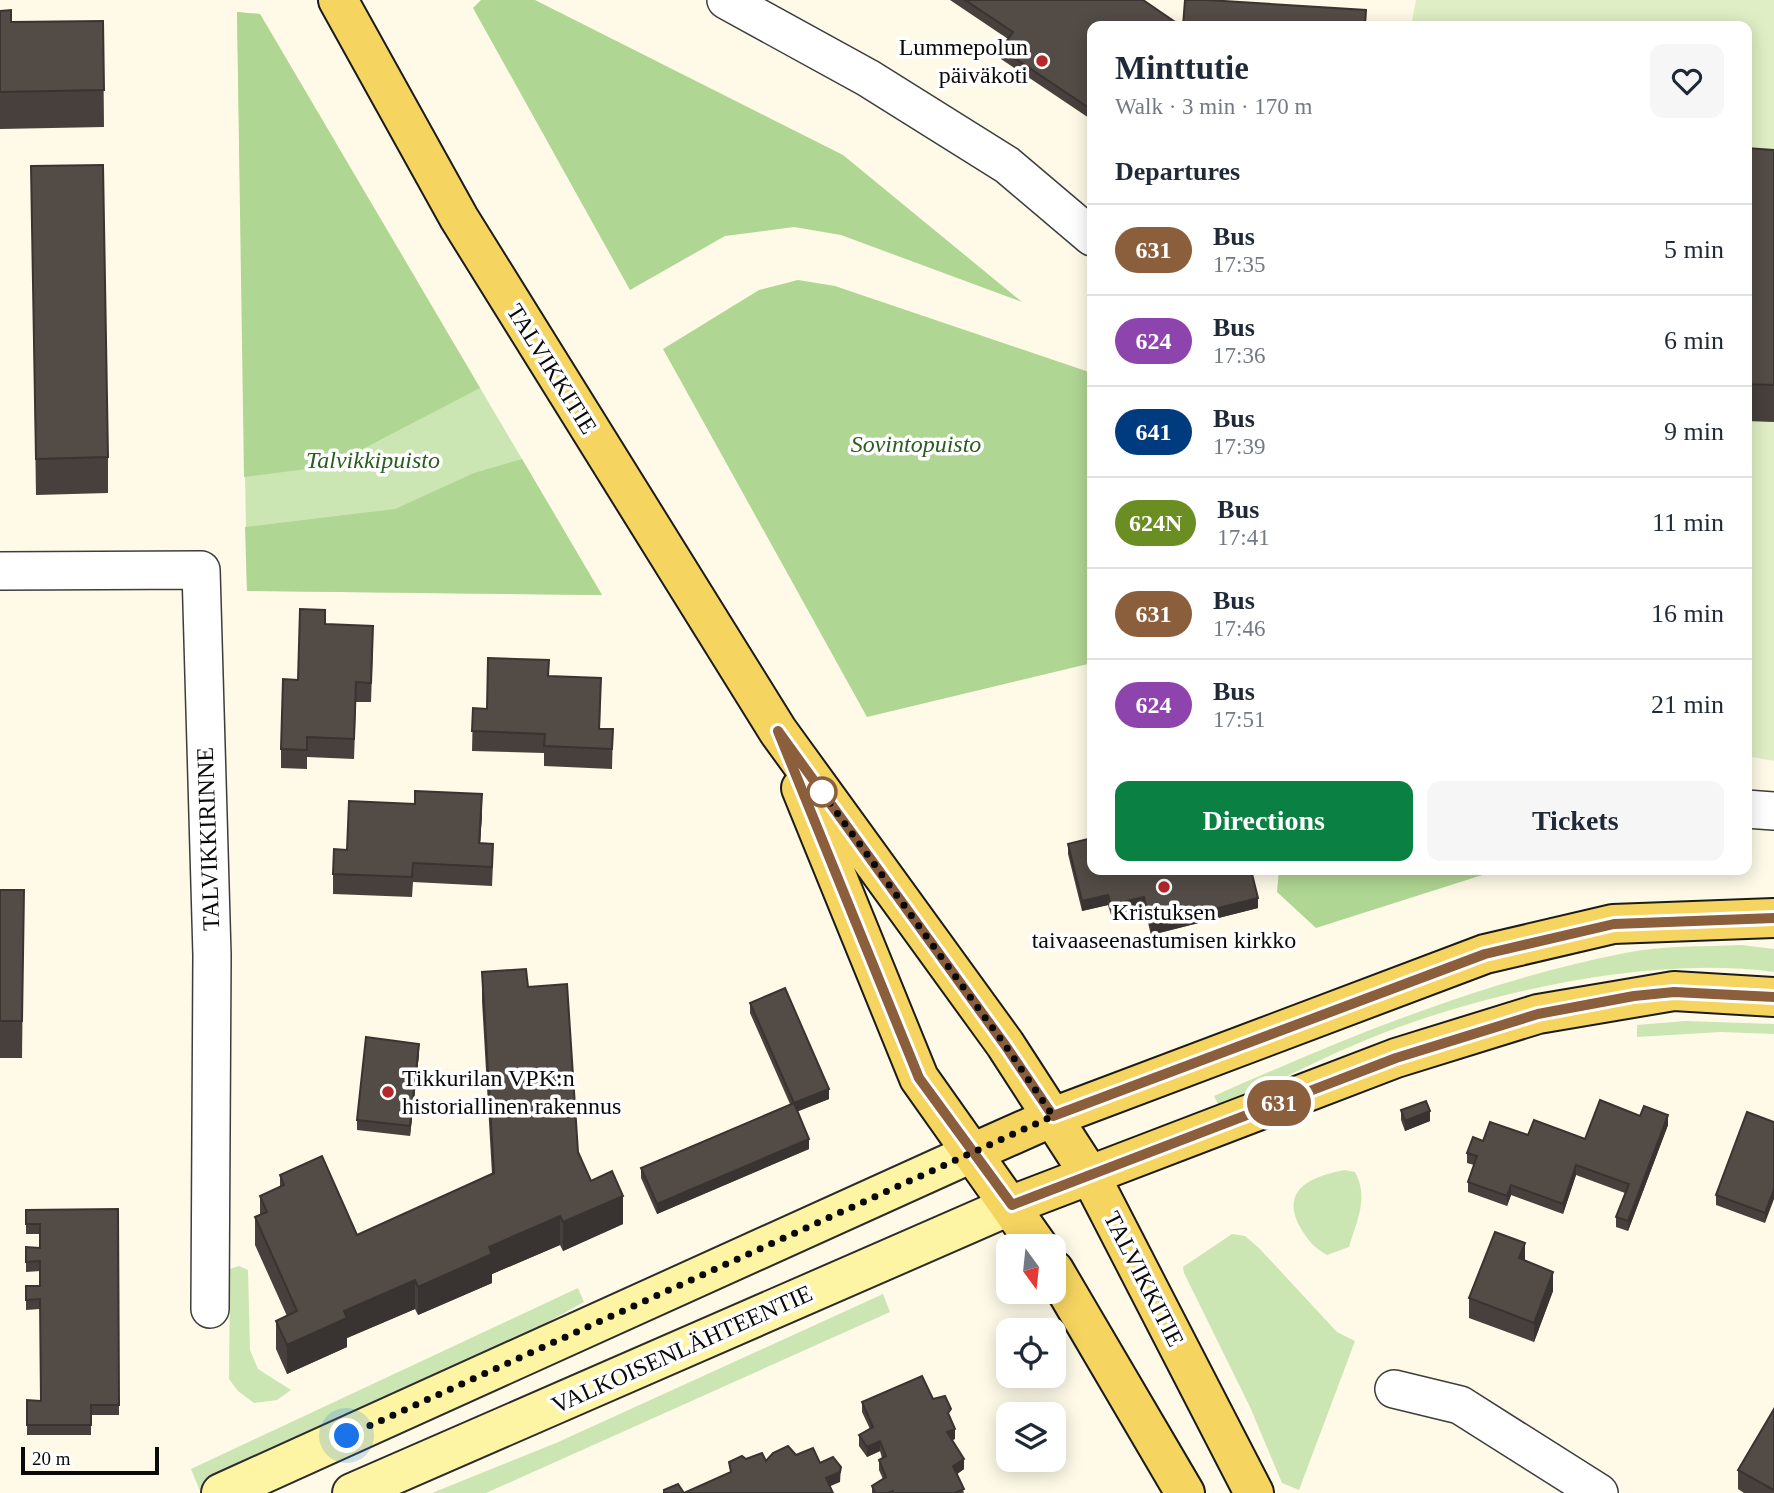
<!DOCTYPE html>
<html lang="en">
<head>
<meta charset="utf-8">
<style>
  :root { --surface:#fff; --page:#f6f6f7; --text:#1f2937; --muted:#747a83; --line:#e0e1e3; --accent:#0b8043 }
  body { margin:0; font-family:"Times New Roman",serif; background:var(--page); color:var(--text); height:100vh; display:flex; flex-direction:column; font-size:26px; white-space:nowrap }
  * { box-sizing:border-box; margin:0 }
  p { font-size:23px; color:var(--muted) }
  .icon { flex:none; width:38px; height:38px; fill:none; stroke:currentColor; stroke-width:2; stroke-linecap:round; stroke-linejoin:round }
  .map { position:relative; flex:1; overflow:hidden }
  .panel { position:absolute; left:1087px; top:21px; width:665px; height:854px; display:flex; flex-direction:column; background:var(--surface); border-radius:14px; box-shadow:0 4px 18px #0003 }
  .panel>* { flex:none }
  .badge { padding:0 14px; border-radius:23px; font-size:24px; line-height:46px }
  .needle { width:46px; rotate:165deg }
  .fabs { position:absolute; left:996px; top:1234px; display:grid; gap:14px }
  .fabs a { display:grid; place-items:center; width:70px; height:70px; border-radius:14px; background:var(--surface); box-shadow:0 4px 18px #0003; font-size:35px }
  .scale { position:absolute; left:21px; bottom:18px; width:138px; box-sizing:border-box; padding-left:7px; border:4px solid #0a0a0a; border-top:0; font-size:19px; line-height:24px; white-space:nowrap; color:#0a0a0a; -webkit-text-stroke:5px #fff; paint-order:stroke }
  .you { position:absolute; width:35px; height:35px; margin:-18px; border:5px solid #fff; border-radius:50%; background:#1a73e8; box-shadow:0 0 0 10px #1a73e833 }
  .map>.badge { position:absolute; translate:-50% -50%; box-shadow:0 0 0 4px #fff }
  h2 { padding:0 28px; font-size:26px; line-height:63px }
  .round { display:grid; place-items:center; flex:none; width:74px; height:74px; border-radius:14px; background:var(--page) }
  .summary { display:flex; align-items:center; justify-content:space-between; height:119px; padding:0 28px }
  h1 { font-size:33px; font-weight:800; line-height:52px }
  .cta { display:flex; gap:14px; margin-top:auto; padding:14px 28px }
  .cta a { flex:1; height:80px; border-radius:14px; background:var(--accent); color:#fff; font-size:28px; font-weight:800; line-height:80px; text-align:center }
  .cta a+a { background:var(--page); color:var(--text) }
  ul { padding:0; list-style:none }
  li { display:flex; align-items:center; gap:21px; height:91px; padding:0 28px; border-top:2px solid var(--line) }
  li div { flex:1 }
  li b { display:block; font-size:26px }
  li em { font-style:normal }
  li .badge { min-width:77px; font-weight:700; text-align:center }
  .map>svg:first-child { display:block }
  .green { fill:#cce6b3 }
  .forest { fill:#b0d693 }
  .pitch { fill:#dfeec4 }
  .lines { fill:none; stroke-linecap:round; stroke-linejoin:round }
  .street-casing { stroke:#3d3d3d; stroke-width:40 }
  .secondary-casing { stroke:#2c2c2c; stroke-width:42 }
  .primary-casing { stroke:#1b1b1b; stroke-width:42 }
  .street { stroke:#fff; stroke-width:37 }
  .secondary { stroke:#fdf5a3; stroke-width:38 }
  .primary { stroke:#f5d460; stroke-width:38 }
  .wall { fill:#47403c }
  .shaded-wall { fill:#393431 }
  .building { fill:#524b46; stroke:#393431; stroke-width:2 }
  .line-casing { stroke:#fff; stroke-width:16 }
  .line { stroke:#8b5e3c; stroke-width:10 }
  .walk { stroke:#0a0a0a; stroke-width:7; stroke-dasharray:0 12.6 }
  .poi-dot { fill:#b4272b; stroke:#fff; stroke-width:2.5 }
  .stop-dot { fill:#fff; stroke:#8b5e3c; stroke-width:3.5 }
  .labels { text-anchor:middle; stroke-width:7; stroke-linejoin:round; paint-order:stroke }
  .poi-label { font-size:24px; fill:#0a0a0a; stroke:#fff; text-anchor:end }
  .street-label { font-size:24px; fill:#0a0a0a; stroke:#fff }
  .park-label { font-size:24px; font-style:italic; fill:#295e1d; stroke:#fff }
</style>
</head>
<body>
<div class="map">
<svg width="1774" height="1493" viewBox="0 0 1774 1493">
  <rect width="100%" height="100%" fill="#fefae7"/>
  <!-- green -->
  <g class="green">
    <polygon points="237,12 260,14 602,595 247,591"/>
    <path d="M1742,945L1774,949V972C1660,956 1507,988 1399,1027C1338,1049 1279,1081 1220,1108L1214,1096C1347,1037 1482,981 1625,953C1663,945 1703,947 1742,945Z"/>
    <polygon points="1685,1021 1774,1024 1774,1034 1721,1032 1637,1037 1637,1025"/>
    <path d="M1344,1170L1355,1172C1369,1198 1357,1220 1349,1247L1327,1255C1314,1248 1307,1239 1300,1227C1280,1189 1311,1177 1344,1170Z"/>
    <polygon points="1232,1234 1245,1236 1259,1248 1337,1332 1355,1341 1299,1490 1282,1483 1250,1407 1184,1273 1183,1267"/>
    <polygon points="239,1266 248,1270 250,1350 258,1369 291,1390 277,1400 254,1403 238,1391 229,1379 230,1269"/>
    <polygon points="578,1288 584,1302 517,1339 200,1491 191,1469"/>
    <polygon points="883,1294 890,1312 486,1493 432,1493 556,1443"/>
  </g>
  <!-- forest -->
  <g class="forest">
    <polygon points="481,0 535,0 843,155 1022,302 841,235 794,227 725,236 630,290 473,8"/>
    <polygon points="237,12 260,14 480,388 330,466 244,477"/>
    <polygon points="798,280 835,286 1092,373 1092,663 867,717 663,349 759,290"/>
    <polygon points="522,459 602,595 247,591 245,527 395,509 474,473"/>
    <polygon points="1279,870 1498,870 1316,928 1277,892"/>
  </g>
  <!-- pitch -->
  <polygon class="pitch" points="1416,0 1774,0 1774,761 1746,756 1746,26 1411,26"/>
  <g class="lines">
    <defs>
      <g id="street">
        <polyline points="726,0 868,78 1007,165 1092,237"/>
        <polyline points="0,571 201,570 212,955 210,1309"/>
        <polyline points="1746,809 1774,811"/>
        <polyline points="1394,1389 1460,1405 1599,1493"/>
      </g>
      <g id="secondary">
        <polyline points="221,1493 972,1153"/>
        <polyline points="352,1493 1012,1205"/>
      </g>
      <g id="primary">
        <polyline points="338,0 459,218 778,731 1005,1044 1091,1177 1254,1493"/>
        <polyline points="801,788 919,1078 1038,1246"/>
        <polyline points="972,1153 1053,1117 1485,954 1613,924 1774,918"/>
        <polyline points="1012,1205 1396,1058 1538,1014 1674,991 1774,997"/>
        <polyline points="1054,1270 1185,1493"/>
      </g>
    </defs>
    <!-- street casing -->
    <use href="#street" class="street-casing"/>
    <!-- secondary casing -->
    <use href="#secondary" class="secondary-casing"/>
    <!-- primary casing -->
    <use href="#primary" class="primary-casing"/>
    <!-- street -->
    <use href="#street" class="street"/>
    <!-- secondary -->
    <use href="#secondary" class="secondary"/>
    <!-- primary -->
    <use href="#primary" class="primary"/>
  </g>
  <!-- wall -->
  <g class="wall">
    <polygon points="950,0 1143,0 1092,26 1092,120 1001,59 1001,49 1008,39"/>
    <polygon points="0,11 11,22 103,21 104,127 0,129"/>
    <polygon points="1746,148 1774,150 1774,422 1746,421"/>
    <polygon points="31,166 108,457 108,493 36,495"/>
    <polygon points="325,624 373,645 371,702 356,702 354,759 307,757 307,769 281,768 281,749 298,680"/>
    <polygon points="549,676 601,678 600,729 613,729 612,769 544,766 544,753 472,751 473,708 487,709"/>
    <polygon points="482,814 480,843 493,864 492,886 413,882 412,897 333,894 333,874 347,850"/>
    <polygon points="1068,844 1258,908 1151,935 1144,907 1111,915 1108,905 1082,911 1068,854"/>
    <polygon points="0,890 24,890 22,1058 0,1058"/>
    <polygon points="482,972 528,987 578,1152 591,1181 623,1224 563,1251 560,1245 492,1274 492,1283 418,1315 415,1309 347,1338 347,1347 287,1374 276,1349 276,1321 287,1316 255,1245 255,1217 260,1215 260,1196 280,1187 280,1175 357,1235 492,1174 482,1001"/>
    <polygon points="750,1003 829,1099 797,1111 809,1149 657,1214 641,1178 641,1168 790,1104 750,1013"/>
    <polygon points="419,1054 410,1136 357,1130 357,1120"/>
    <polygon points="1401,1110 1430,1121 1405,1131 1401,1120"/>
    <polygon points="1640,1116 1668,1125 1628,1231 1616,1227 1616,1217 1625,1193 1576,1175 1563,1214 1511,1195 1507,1206 1468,1192 1468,1182 1474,1165 1467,1163 1467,1153 1483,1141 1528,1135 1585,1139"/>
    <polygon points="1774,1122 1765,1223 1716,1205 1716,1195"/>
    <polygon points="118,1209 119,1415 91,1415 91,1435 27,1435 27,1400 41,1401 40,1309 26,1310 26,1286 40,1286 40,1271 26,1272 26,1247 40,1248 40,1234 26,1234 26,1210"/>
    <polygon points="1553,1291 1534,1342 1469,1318 1469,1298"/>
    <polygon points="933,1399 951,1419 955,1439 952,1440 964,1469 957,1474 964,1493 872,1493 872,1486 883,1479 879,1470 879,1460 882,1458 880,1451 867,1457 859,1446 859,1435 870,1429 862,1412 862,1402"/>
    <polygon points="1774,1409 1774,1493 1744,1493 1738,1489 1738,1470"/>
  </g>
  <!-- shaded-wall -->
  <g class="shaded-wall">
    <polygon points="482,794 482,814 479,863 479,843"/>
    <polygon points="1108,895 1108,905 1082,911 1082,901"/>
    <polygon points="1144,897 1144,907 1111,915 1111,905"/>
    <polygon points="1258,898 1258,908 1151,935 1151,925"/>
    <polygon points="419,1044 419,1054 410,1136 410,1126"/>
    <polygon points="829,1089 829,1099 794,1113 794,1103"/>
    <polygon points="1430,1111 1430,1121 1405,1131 1405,1121"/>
    <polygon points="1668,1115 1668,1125 1628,1231 1628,1221"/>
    <polygon points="809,1139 809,1149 657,1214 657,1204"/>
    <polygon points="1576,1165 1576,1175 1563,1214 1563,1204"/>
    <polygon points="1511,1185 1511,1195 1507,1206 1507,1196"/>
    <polygon points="1774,1189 1774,1199 1765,1223 1765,1213"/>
    <polygon points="623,1196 623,1224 563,1251 563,1222"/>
    <polygon points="560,1216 560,1245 492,1274 492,1283 418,1315 418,1287 489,1247"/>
    <polygon points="1525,1243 1525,1263 1519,1258"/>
    <polygon points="1553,1272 1553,1291 1534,1342 1534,1323"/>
    <polygon points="415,1280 415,1309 347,1338 347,1347 287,1374 287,1345 344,1311"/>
    <polygon points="955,1429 955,1439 947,1442 947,1432"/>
    <polygon points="880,1441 880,1451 867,1457 867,1447"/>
    <polygon points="964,1459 964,1469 953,1477 953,1466"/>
    <polygon points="841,1467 840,1482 826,1488 826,1478"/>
  </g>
  <!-- building -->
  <g class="building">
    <polygon points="965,0 1143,0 1181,26 1092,26 1092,110 1001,49 1013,32"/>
    <polygon points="1185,0 1208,0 1366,10 1365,26 1183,26"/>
    <polygon points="11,10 11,22 103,21 104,90 0,92 0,11"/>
    <polygon points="1746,148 1774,150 1774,385 1746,384"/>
    <polygon points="103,165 108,457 36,459 31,166"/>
    <polygon points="300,609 325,610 325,624 373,626 371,683 356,682 354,739 307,737 307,750 281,749 283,679 298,680"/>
    <polygon points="488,658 549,660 548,676 601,678 599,729 613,729 612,749 544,746 545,734 472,731 473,708 487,709"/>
    <polygon points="415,791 482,794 479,843 493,844 492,867 413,863 412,877 333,874 334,849 347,850 349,801 415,804"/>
    <polygon points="1092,838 1092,870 1251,870 1258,898 1151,925 1144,897 1111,905 1108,895 1082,901 1068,844"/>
    <polygon points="0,890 24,890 22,1021 0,1021"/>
    <polygon points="526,969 528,987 567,984 578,1152 591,1181 612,1171 623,1196 563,1222 560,1216 489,1247 492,1254 418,1287 415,1280 344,1311 347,1318 287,1345 276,1321 297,1311 255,1217 267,1212 260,1196 284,1185 280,1175 322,1156 357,1235 494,1173 482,972"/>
    <polygon points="785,988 829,1089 794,1103 750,1003"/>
    <polygon points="366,1037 419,1044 410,1126 357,1120"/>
    <polygon points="1600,1100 1640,1116 1644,1106 1668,1115 1628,1221 1616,1217 1629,1184 1576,1165 1563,1204 1511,1185 1507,1196 1468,1182 1477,1156 1467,1153 1473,1137 1483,1141 1490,1122 1528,1135 1534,1120 1585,1139"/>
    <polygon points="1426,1101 1430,1111 1405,1121 1401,1110"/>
    <polygon points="794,1103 809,1139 657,1204 641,1168"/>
    <polygon points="1747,1112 1774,1122 1774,1189 1765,1213 1716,1195"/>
    <polygon points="118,1209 119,1405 91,1405 91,1425 27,1425 27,1400 41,1401 40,1299 26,1300 26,1286 40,1286 40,1261 26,1262 26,1247 40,1248 40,1224 26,1224 26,1210"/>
    <polygon points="1495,1232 1525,1243 1519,1258 1553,1272 1534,1323 1469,1298"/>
    <polygon points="922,1376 933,1399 945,1396 951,1409 948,1413 955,1429 947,1432 964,1459 953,1466 964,1489 955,1493 893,1493 893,1491 887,1493 875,1493 872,1486 886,1477 879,1460 886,1456 880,1441 867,1447 859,1435 873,1427 862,1402"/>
    <polygon points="1774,1409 1774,1490 1738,1470"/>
    <polygon points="788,1446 796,1455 813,1448 820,1463 833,1457 841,1467 840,1472 826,1478 833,1493 664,1493 664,1490 678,1484 684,1493 731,1472 729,1462 742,1456 746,1459 762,1453 766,1461 773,1453"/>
  </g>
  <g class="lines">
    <defs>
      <polyline id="line" points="1774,918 1614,924 1485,954 1053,1116 1005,1045 778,731 919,1078 1012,1205 1396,1058 1538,1014 1634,996 1674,992 1774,997"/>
    </defs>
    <!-- line casing -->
    <use href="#line" class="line-casing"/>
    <!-- line -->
    <use href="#line" class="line"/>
    <!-- walk -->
    <polyline class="walk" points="347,1436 1053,1116 1005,1045 822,792"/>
  </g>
  <!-- markers -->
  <g class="poi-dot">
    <circle cx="1042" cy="61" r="7"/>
    <circle cx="1164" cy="887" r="7"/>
    <circle cx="388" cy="1092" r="7"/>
  </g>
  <circle class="stop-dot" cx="822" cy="792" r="14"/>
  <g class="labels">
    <!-- poi labels -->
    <g class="poi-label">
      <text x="1028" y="55">Lummepolun<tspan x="1028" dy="28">päiväkoti</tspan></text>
      <text x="1164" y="920" text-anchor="middle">Kristuksen<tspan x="1164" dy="28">taivaaseenastumisen kirkko</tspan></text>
      <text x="402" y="1086" text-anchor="start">Tikkurilan VPK:n<tspan x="402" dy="28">historiallinen rakennus</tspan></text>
    </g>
    <!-- street labels -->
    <g class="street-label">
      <text transform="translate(552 369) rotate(58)" y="8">TALVIKKITIE</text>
      <text transform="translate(208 839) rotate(-92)" y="8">TALVIKKIRINNE</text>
      <text transform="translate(1144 1279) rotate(63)" y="8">TALVIKKITIE</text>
      <text transform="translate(682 1349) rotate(-24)" y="8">VALKOISENLÄHTEENTIE</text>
    </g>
    <!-- park labels -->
    <g class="park-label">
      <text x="916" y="452">Sovintopuisto</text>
      <text x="373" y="468">Talvikkipuisto</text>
    </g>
  </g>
</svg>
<div class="fabs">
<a><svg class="needle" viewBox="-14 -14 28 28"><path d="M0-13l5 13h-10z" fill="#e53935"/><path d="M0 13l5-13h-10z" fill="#747a83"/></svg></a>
<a><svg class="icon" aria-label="locate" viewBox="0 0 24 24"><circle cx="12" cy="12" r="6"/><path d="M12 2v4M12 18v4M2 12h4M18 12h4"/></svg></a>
<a><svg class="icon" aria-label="layers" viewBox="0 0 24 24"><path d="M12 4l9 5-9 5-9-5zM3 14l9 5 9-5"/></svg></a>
</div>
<div class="scale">20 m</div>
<div class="you" style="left:347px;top:1436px"></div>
<b class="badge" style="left:1279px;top:1103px;background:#8b5e3c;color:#fff">631</b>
<section class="panel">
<div class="summary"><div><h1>Minttutie</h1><p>Walk · 3 min · 170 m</p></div><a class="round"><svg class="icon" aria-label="heart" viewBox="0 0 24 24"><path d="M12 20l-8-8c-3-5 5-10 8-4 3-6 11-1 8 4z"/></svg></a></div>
<h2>Departures</h2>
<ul>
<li><span class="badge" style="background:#8b5e3c;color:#fff">631</span><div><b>Bus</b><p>17:35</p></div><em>5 min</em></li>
<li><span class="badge" style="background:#8e44ad;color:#fff">624</span><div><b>Bus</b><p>17:36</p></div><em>6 min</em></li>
<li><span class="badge" style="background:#003b80;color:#fff">641</span><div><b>Bus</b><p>17:39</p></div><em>9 min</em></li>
<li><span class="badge" style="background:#6b8e23;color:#fff">624N</span><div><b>Bus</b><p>17:41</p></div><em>11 min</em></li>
<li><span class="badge" style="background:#8b5e3c;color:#fff">631</span><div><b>Bus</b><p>17:46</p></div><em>16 min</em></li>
<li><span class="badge" style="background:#8e44ad;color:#fff">624</span><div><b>Bus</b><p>17:51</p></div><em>21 min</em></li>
</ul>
<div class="cta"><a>Directions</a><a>Tickets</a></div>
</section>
</div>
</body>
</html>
